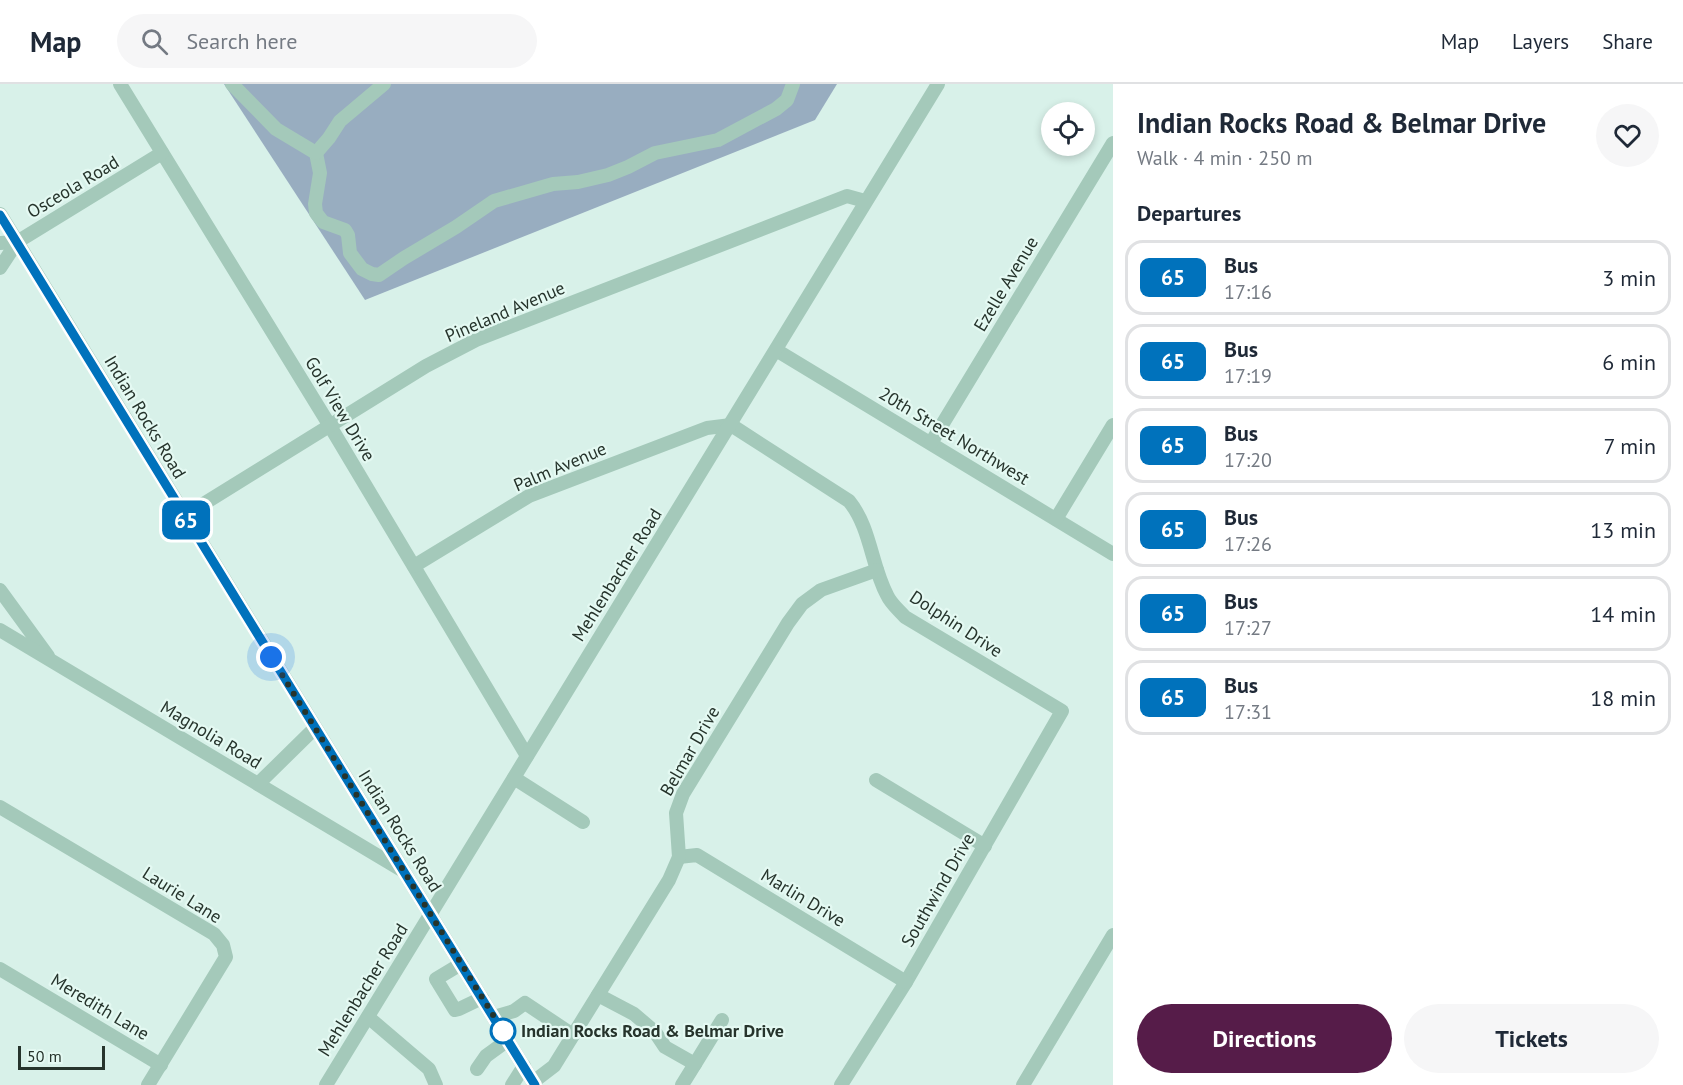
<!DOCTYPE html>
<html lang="en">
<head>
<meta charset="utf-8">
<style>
  :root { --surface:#fff; --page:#f6f6f7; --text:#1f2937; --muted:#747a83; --line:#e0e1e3; --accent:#561c49 }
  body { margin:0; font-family:"PT Sans",sans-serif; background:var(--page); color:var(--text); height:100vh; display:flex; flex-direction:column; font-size:22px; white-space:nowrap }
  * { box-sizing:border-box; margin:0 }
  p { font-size:20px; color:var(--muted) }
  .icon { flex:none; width:33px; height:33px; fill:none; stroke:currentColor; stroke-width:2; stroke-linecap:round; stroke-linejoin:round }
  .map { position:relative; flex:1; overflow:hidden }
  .sheet { display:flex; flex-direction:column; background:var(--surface); width:570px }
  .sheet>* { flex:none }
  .badge { padding:0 12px; border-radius:9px; font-size:21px; line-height:39px }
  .tools { position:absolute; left:1041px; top:18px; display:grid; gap:12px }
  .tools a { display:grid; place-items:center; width:54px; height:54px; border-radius:50%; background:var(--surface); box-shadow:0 3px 9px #0003; font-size:30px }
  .scale { position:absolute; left:18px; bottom:15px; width:87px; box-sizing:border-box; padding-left:6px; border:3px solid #26342c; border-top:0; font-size:16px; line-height:21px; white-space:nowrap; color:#26342c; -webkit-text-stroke:4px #e4f9f2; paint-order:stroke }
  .you { position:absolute; width:30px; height:30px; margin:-15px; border:4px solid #fff; border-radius:50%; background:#1a73e8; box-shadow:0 0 0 9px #1a73e833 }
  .map>.badge { position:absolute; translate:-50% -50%; box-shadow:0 0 0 3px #fff }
  h2 { padding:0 24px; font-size:22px; line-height:54px }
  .round { display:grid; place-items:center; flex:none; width:63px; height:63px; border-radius:32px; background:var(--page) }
  .overview { display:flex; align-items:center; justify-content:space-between; height:102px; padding:0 24px }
  h1 { font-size:28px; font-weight:700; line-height:45px }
  .button { display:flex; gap:12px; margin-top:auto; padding:12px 24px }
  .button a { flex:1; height:69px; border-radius:36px; background:var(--accent); color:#fff; font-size:24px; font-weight:700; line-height:69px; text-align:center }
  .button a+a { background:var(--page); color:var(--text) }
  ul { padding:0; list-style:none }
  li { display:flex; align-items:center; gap:18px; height:75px; margin:0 12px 9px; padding:0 12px; border:3px solid var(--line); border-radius:18px }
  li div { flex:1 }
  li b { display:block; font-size:22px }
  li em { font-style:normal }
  li .badge { min-width:66px; font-weight:700; text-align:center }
  header { display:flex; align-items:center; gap:36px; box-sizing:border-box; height:84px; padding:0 30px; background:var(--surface); border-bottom:2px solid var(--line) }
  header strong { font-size:28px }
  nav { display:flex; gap:33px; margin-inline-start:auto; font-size:21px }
  .search { width:420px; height:54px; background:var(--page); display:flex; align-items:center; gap:15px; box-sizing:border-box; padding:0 21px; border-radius:33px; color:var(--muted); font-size:22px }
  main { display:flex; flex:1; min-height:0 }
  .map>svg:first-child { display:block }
  .green { fill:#98adc0 }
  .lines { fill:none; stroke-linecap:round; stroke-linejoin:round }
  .minor { stroke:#a4c9ba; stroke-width:14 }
  .line-casing { stroke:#fff; stroke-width:14 }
  .line { stroke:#0072bc; stroke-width:9 }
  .walk { stroke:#26342c; stroke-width:6; stroke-dasharray:0 10.8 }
  .stop-dot { fill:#fff; stroke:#0072bc; stroke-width:3 }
  .labels { text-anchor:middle; stroke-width:4.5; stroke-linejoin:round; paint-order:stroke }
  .street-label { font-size:18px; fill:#26342c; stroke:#e4f9f2 }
  .stop-label { font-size:18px; font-weight:bold; fill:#26342c; stroke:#e4f9f2; text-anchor:start }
</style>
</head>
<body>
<header>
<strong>Map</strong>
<div class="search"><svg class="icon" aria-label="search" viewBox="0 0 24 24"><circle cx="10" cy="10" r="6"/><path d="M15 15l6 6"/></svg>Search here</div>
<nav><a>Map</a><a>Layers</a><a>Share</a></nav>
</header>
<main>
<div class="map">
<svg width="1113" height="1001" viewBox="0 0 1113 1001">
  <rect width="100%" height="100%" fill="#d8f1e9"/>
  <!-- green -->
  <polygon class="green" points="224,0 837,0 815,36 365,216"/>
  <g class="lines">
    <!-- minor -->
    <g class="minor">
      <polyline points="120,0 330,342 527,672"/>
      <polyline points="232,0 276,45 316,69 320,89 315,120 316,129 323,138 345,146 348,151 350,169 362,185 372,190 379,191 404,174 456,143 494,117 553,100 578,98 608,91 628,83 655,69 718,56 776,25 787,16 793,0"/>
      <polyline points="316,69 329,54 340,37 384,0"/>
      <polyline points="0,130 535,1001"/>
      <polyline points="0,159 17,158 162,69"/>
      <polyline points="0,184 17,158"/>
      <polyline points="776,266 1113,470"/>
      <polyline points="931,359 1113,59"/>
      <polyline points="184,432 426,282 476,256 847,112 865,117"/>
      <polyline points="1056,435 1113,341"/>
      <path d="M414,482L529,412L707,344L731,341L849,417C871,444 871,481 887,511C891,520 899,526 905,533L1062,627L906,898L841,1001"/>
      <polyline points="0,506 48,572"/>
      <polyline points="0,546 400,785"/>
      <polyline points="514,694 583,738"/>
      <polyline points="876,696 985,762"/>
      <polyline points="258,700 315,644"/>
      <polyline points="0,723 214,850 223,861 226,873 148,1001"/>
      <polyline points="679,773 697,771 906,898"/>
      <polyline points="461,880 436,895 455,926 459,925 482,914"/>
      <polyline points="0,885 161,981"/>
      <polyline points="598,911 634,930 655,948 665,963 695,980 682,1001"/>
      <polyline points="368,933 429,985 436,1001"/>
      <polyline points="494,933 514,927 525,919 573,951"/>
      <polyline points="695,980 722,936"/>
      <polyline points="477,985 486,972 508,956"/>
      <polyline points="533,998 554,982 669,796 679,773 676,729 683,710 788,539 802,520 821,506 877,486"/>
      <polyline points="326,1001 938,0"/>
      <polyline points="512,1001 524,982"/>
      <polyline points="1023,1001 1113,851"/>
    </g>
  </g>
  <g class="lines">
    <defs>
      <polyline id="line" points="0,131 535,1001"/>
    </defs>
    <!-- line casing -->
    <use href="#line" class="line-casing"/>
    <!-- line -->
    <use href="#line" class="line"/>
    <!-- walk -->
    <polyline class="walk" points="271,573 503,947"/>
  </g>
  <!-- markers -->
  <circle class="stop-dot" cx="503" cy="947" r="12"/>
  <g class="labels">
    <!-- street labels -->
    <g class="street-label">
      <text transform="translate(73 103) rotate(-31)" y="6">Osceola Road</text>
      <text transform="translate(1006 200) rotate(-59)" y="6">Ezelle Avenue</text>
      <text transform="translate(505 228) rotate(-23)" y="6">Pineland Avenue</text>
      <text transform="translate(340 325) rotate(59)" y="6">Golf View Drive</text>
      <text transform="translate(145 333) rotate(59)" y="6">Indian Rocks Road</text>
      <text transform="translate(954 352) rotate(31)" y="6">20th Street Northwest</text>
      <text transform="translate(560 383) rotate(-23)" y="6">Palm Avenue</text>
      <text transform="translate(617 491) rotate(-58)" y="6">Mehlenbacher Road</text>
      <text transform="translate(956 540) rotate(33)" y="6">Dolphin Drive</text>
      <text transform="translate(211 651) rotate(31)" y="6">Magnolia Road</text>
      <text transform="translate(690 667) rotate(-60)" y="6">Belmar Drive</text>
      <text transform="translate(400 747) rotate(58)" y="6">Indian Rocks Road</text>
      <text transform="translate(938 806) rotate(-60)" y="6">Southwind Drive</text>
      <text transform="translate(182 811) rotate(32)" y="6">Laurie Lane</text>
      <text transform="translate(803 814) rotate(31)" y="6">Marlin Drive</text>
      <text transform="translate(363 906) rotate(-58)" y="6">Mehlenbacher Road</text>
      <text transform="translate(100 923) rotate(31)" y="6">Meredith Lane</text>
    </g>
    <!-- stop labels -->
    <g class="stop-label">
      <text x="521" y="953">Indian Rocks Road &amp; Belmar Drive</text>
    </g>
  </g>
</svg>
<div class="tools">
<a><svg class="icon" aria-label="locate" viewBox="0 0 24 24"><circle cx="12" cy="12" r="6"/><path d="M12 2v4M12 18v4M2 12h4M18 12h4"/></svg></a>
</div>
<div class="scale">50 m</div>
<div class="you" style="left:271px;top:573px"></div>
<b class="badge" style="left:186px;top:436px;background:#0072bc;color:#fff">65</b>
</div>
<section class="sheet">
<div class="overview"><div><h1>Indian Rocks Road &amp; Belmar Drive</h1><p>Walk · 4 min · 250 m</p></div><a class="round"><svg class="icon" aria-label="heart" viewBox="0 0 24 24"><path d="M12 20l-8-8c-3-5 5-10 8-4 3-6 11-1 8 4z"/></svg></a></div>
<h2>Departures</h2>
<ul>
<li><span class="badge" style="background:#0072bc;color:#fff">65</span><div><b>Bus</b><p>17:16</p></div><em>3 min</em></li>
<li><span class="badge" style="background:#0072bc;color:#fff">65</span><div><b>Bus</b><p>17:19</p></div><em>6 min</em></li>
<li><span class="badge" style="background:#0072bc;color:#fff">65</span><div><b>Bus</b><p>17:20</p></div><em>7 min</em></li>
<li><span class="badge" style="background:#0072bc;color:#fff">65</span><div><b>Bus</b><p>17:26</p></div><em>13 min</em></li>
<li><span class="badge" style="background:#0072bc;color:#fff">65</span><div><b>Bus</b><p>17:27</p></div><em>14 min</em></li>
<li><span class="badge" style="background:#0072bc;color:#fff">65</span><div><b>Bus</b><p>17:31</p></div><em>18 min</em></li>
</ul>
<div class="button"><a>Directions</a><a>Tickets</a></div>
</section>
</main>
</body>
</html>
